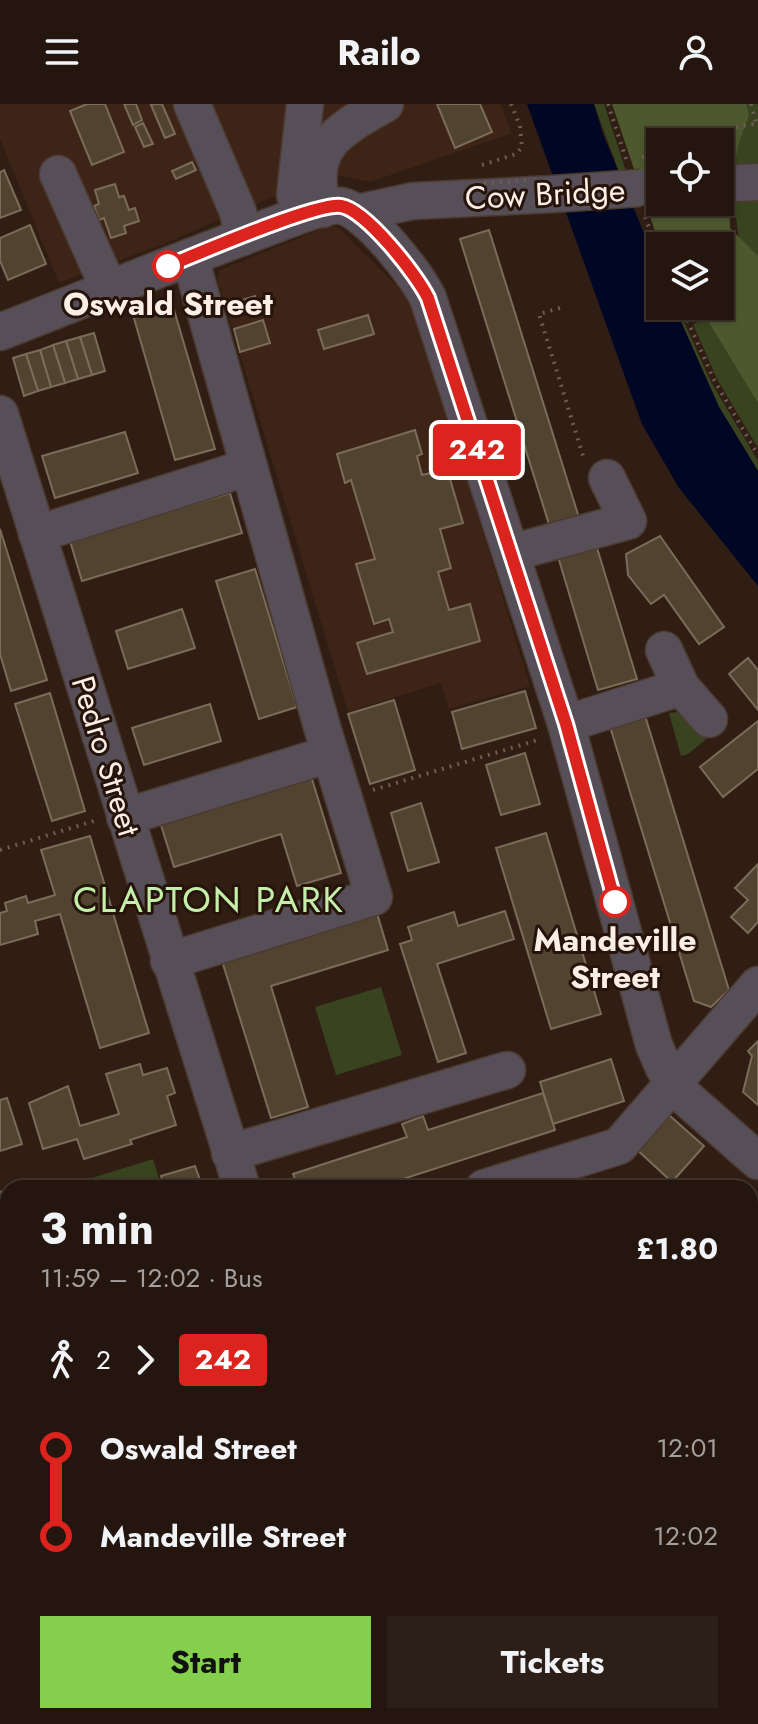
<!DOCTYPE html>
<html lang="en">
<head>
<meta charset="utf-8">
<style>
  :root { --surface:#24160e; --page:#2c1f17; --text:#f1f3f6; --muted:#a39f9e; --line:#41352e; --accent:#85cf4c }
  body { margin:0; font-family:Jost,sans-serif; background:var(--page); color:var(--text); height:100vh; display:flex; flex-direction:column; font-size:30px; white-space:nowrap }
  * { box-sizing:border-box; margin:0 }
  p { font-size:26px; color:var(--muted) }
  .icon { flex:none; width:44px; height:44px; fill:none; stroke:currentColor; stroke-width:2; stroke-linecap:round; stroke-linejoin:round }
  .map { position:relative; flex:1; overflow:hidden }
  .drawer { position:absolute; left:0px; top:1076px; width:758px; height:544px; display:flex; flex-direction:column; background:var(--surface); border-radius:24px 24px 0 0; box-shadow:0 2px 6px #0004,0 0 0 2px var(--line) }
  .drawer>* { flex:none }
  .badge { padding:0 16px; border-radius:6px; font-size:28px; line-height:52px }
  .fabs { position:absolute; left:646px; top:24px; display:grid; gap:16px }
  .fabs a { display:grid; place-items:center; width:88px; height:88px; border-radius:0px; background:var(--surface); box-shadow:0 2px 6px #0004,0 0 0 2px var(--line); font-size:40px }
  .map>.badge { position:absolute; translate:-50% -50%; box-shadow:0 0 0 4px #fff }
  .legs { display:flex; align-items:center; gap:12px; height:88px; padding:0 40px; font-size:26px }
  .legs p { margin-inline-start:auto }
  .summary { display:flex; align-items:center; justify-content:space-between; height:136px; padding:0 40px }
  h1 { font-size:44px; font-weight:700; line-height:60px }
  .primary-button { display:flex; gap:16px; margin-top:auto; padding:16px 40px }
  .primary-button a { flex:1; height:92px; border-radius:0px; background:var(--accent); color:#111; font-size:32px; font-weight:700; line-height:92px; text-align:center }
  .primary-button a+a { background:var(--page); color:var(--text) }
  ul { padding:0 40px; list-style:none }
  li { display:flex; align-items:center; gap:28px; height:88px; font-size:30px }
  li i { display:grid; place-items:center; width:12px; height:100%; margin:0 10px; background:currentColor }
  li i::after { content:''; width:20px; height:20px; margin:-10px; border:6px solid; border-radius:50%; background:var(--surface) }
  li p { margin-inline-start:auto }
  li:first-child i { background:linear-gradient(#0000 50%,currentColor 0) }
  li:last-child i { background:linear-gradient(currentColor 50%,#0000 0) }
  header { display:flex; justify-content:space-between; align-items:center; height:104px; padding:0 40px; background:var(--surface); font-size:36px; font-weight:700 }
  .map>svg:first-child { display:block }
  .built { fill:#3d2417 }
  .green { fill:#3a431f }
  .forest { fill:#4d582e; fill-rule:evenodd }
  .water { fill:#000724 }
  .building { fill:#504430; stroke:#7a6c58; stroke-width:2 }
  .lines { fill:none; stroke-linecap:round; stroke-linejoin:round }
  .minor-casing { stroke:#4c3a31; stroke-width:39 }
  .path { stroke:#6e5d54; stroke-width:4; stroke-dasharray:2 6; stroke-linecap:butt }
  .minor { stroke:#564f58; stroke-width:36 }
  .minor-bridge-casing { stroke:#4c3a31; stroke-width:39; stroke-linecap:butt }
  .path-bridge { stroke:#6e5d54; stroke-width:4; stroke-dasharray:2 6; stroke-linecap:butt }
  .minor-bridge { stroke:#564f58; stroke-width:36 }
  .line-1-casing { stroke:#fff; stroke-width:18 }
  .line-1 { stroke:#dc241f; stroke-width:12 }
  .stop-1-dot { fill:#fff; stroke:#dc241f; stroke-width:4 }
  .labels { text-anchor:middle; stroke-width:6; stroke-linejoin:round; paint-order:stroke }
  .street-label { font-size:32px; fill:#fbeee7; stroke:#26130a }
  .stop-label { font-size:32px; font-weight:bold; fill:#fbeee7; stroke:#26130a }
  .quarter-label { font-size:36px; letter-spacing:2px; fill:#c4efab; stroke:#26130a }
</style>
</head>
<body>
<header><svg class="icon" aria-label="menu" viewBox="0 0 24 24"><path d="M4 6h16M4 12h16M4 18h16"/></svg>Railo<svg class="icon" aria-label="person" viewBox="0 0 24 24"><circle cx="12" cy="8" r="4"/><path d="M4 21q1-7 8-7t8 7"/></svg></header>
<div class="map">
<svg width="758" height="1620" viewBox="0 0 758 1620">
  <rect width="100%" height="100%" fill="#301d13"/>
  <!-- built -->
  <g class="built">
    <polygon points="0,0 500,0 512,29 370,78 328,69 166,139 59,179 0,35"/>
    <polygon points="329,122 338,123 412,197 530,582 449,605 441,579 348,608 217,174 220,166"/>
  </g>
  <!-- green -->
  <g class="green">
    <polygon points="594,0 604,0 628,73 622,76"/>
    <polygon points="722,0 758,0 758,344 717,275 693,220 723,209 745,186"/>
    <polygon points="674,202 677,202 711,278 758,357 758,367 719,303"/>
    <polygon points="678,608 688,610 710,632 688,650 681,652 669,609"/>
    <polygon points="381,883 402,951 336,971 315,903"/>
    <polygon points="153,1055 162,1084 60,1084"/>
    <polygon points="750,1330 758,1338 758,1575 750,1579"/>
  </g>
  <!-- forest -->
  <path class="forest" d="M612,0H746L749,11L740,35L729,83L730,124L758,152V299L699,202H720V142H660ZM660,38H720V98H660Z"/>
  <!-- water -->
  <polygon class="water" points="527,0 594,0 603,30 660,168 660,202 674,202 719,303 758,367 758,482 679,384 642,320"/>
  <!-- building -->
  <g class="building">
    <polygon points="87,0 105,0 124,48 92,61 70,7"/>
    <polygon points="124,0 136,0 142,16 133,21"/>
    <polygon points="155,0 162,0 175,30 165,34 151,1"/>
    <polygon points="437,0 480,0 492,28 455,44"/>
    <polygon points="143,19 153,40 144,43 135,23"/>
    <polygon points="192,58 196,66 176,75 172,67"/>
    <polygon points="4,66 21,106 0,114 0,68"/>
    <polygon points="115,80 119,93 124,92 129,106 135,104 139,117 124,122 126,129 111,134 104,114 99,116 94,102 99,100 95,86"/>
    <polygon points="30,121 46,160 8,176 0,157 0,134"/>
    <polygon points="489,126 581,420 552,430 460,135"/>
    <polygon points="255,192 258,203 232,211 229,200"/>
    <polygon points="172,199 215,345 175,356 133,211"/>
    <polygon points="368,211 374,230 324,245 318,226"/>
    <polygon points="263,216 270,239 240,248 234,225"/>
    <polygon points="94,229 105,267 92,271 80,233"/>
    <polygon points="80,233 92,271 78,275 66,237"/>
    <polygon points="66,237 78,275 65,279 53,241"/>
    <polygon points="53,241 65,279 51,283 40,246"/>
    <polygon points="40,246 51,283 38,287 26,250"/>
    <polygon points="26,250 38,287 24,292 13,254"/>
    <polygon points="415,326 422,350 417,352 422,371 447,365 463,419 440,425 451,464 438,468 449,506 470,500 480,537 367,570 357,539 393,528 389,515 374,520 356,460 375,455 351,376 345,379 337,350"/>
    <polygon points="125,328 138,369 55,394 42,352"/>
    <polygon points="230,389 242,429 82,477 70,437"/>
    <polygon points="0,425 47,576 11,587 0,550"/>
    <polygon points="660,432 724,523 699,540 664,491 651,500 628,471 626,450"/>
    <polygon points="594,434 637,575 598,586 556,446"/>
    <polygon points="255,465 297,603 259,615 216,477"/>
    <polygon points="182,505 195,544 128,565 116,527"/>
    <polygon points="748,554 758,566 758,606 729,570"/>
    <polygon points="525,587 536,624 462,645 452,608"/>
    <polygon points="50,589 85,707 52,717 15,600"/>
    <polygon points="394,596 415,666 370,680 348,610"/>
    <polygon points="210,600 221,637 144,661 132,624"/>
    <polygon points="643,605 729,886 711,903 694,897 608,616"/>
    <polygon points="758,617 758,665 723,693 700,663"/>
    <polygon points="525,649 540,700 501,711 486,661"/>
    <polygon points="311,672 341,769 297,782 281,730 174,763 160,718"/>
    <polygon points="421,699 439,758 408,767 391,709"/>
    <polygon points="546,729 601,910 551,925 496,744"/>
    <polygon points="90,732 149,929 100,944 60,810 35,817 38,830 0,841 0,809 7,807 5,799 26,792 28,799 55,791 41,746"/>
    <polygon points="758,760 758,818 748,829 731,813 748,796 735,784"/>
    <polygon points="505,807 514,835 437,860 466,949 438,958 400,840 412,836 408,823 454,808 458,822"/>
    <polygon points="377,809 388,846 271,882 308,1003 271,1014 222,857"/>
    <polygon points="758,937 758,1001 743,988 752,952 748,947"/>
    <polygon points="611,955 624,997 553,1020 540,978"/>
    <polygon points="140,960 143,971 167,964 175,989 167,992 176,1021 130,1036 132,1040 84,1055 77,1035 43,1045 29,999 68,982 80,1022 119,1010 106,970"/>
    <polygon points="543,989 555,1026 375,1084 298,1084 293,1070 407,1033 402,1020 423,1012 428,1026"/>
    <polygon points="7,994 22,1040 0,1047 0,996"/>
    <polygon points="669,1011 704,1042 672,1078 635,1044"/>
    <polygon points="195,1062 203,1084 165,1084 161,1072"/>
    <polygon points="8,1085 8,1137 0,1139 0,1088"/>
    <polygon points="750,1179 758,1186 758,1233 750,1225"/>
    <polygon points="0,1385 8,1408 8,1547 0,1522"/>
    <polygon points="8,1598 8,1612 27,1612 30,1620 0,1620 0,1600"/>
    <polygon points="146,1612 189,1612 191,1620 149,1620"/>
    <polygon points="227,1612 339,1612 313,1620 229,1620"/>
    <polygon points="403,1612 444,1612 446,1620 405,1620"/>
    <polygon points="546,1612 580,1612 583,1620 548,1620"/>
    <polygon points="674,1612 708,1612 711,1620 677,1620"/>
  </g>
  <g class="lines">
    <defs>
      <g id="minor">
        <polyline points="192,0 238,108 243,133"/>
        <polyline points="58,70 109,185"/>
        <polyline points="720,80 758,78"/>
        <polyline points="295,91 305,0"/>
        <path d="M323,105C307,43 335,28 385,0"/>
        <polyline points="357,109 413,97 553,90"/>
        <path d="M0,228C87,194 173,159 261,126C278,120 326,99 342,102C367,107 417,171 428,194L566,620L654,941L664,964L683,991L758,1057"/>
        <polyline points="0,310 242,1084"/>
        <polyline points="37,430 249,363"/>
        <polyline points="511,449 628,417 607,374"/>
        <polyline points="664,546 681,583 709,615"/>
        <polyline points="566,620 681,583"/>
        <polyline points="125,713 330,650"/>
        <polyline points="169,857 374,793 322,623 190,153"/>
        <polyline points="230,1049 507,966"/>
        <polyline points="484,1084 619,1042 758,881"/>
        <polyline points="0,1245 8,1243"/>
        <polyline points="0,1286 8,1313"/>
        <polyline points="0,1563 8,1560"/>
        <polyline points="39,1612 42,1620"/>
        <polyline points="98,1612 100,1620"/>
        <polyline points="214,1612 217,1620"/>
        <polyline points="470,1612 473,1620"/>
      </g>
    </defs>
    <!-- minor casing -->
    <use href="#minor" class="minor-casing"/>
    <!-- path -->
    <g class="path">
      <polyline points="608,0 626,55"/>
      <polyline points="751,0 757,21"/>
      <polyline points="699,38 725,25 758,19"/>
      <polyline points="642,53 660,52"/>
      <polyline points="482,61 516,50 522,43 520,22 511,0"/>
      <polyline points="662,104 697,100"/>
      <polyline points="645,113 660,152"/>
      <polyline points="681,202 714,276 758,351"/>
      <polyline points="560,204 539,210 584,355"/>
      <polyline points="373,686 541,635"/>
      <polyline points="0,746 97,716"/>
      <polyline points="0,1198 8,1195"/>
      <polyline points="602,1612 604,1620"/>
      <polyline points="653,1612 655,1620"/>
      <polyline points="582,1618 601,1612"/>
    </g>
    <!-- minor -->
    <use href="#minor" class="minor"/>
    <defs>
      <polyline id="minor-bridge" points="553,90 640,84"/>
    </defs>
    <!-- minor-bridge casing -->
    <use href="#minor-bridge" class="minor-bridge-casing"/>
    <!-- path-bridge -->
    <polyline class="path-bridge" points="476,80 526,76"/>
    <!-- minor-bridge -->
    <use href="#minor-bridge" class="minor-bridge"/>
  </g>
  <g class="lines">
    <defs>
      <path id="line-1" d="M168,162C197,150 318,98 341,102C366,106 417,171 428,194L566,620L615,798"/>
    </defs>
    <!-- line-1 casing -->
    <use href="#line-1" class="line-1-casing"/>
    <!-- line-1 -->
    <use href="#line-1" class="line-1"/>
  </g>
  <!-- markers -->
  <g class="stop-1-dot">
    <circle cx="168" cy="162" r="14"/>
    <circle cx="615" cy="798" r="14"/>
  </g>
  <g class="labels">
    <!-- street labels -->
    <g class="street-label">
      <text transform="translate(545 90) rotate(-3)" y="11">Cow Bridge</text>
      <text transform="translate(106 652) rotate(73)" y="11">Pedro Street</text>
    </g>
    <!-- stop labels -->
    <g class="stop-label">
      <text x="168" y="211">Oswald Street</text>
      <text x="615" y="847">Mandeville<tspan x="615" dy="37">Street</tspan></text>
    </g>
    <!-- quarter labels -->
    <g class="quarter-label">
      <text x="209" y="808">CLAPTON PARK</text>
    </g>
  </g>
</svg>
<div class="fabs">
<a><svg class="icon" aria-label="locate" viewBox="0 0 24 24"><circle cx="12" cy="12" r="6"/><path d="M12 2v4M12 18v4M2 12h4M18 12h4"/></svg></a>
<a><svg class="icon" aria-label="layers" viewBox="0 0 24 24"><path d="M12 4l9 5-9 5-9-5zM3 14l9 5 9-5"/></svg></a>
</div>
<b class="badge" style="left:477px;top:346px;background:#dc241f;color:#fff">242</b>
<section class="drawer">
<div class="summary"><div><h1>3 min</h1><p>11:59 – 12:02 · Bus</p></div><b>£1.80</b></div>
<div class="legs"><svg class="icon" aria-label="walk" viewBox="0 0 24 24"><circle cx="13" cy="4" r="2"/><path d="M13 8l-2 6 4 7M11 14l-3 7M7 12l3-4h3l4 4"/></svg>2<svg class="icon" aria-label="forward" viewBox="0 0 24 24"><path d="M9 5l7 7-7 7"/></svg><b class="badge" style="background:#dc241f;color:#fff">242</b></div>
<ul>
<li><i style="color:#dc241f"></i><b>Oswald Street</b><p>12:01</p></li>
<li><i style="color:#dc241f"></i><b>Mandeville Street</b><p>12:02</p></li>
</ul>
<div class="primary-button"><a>Start</a><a>Tickets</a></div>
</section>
</div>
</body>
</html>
